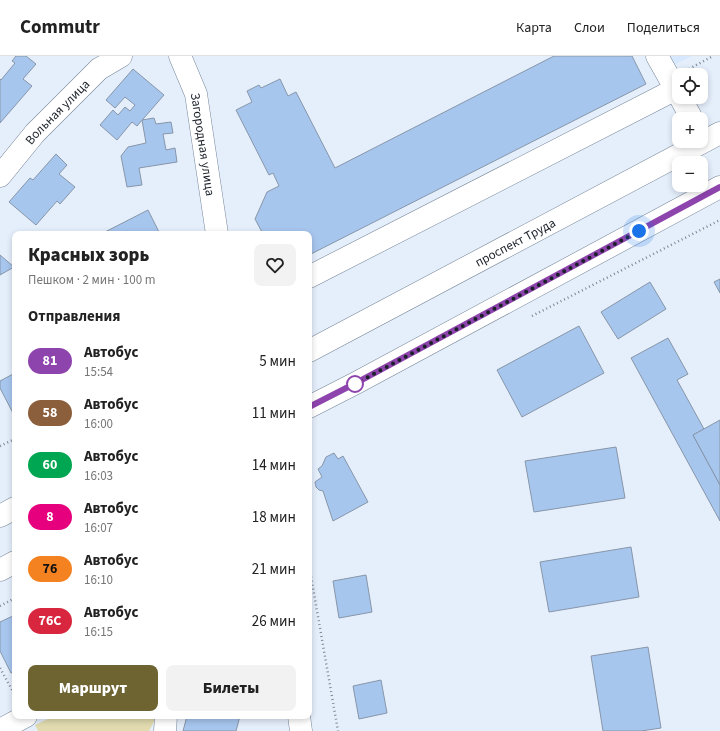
<!DOCTYPE html>
<html lang="ru">
<head>
<meta charset="utf-8">
<style>
  :root { --surface:#fff; --page:#f2f2f2; --text:#222; --muted:#767676; --line:#e0e0e0; --accent:#6d6431 }
  body { margin:0; font-family:"Source Sans 3",sans-serif; background:var(--page); color:var(--text); height:100vh; display:flex; flex-direction:column; font-size:15px; white-space:nowrap }
  * { box-sizing:border-box; margin:0 }
  p { font-size:13px; color:var(--muted) }
  .icon { flex:none; width:22px; height:22px; fill:none; stroke:currentColor; stroke-width:2; stroke-linecap:round; stroke-linejoin:round }
  .map { position:relative; flex:1; overflow:hidden }
  .drawer { position:absolute; left:12px; top:175px; width:300px; height:488px; display:flex; flex-direction:column; background:var(--surface); border-radius:8px; box-shadow:0 2px 6px #0003 }
  .drawer>* { flex:none }
  .badge { padding:0 8px; border-radius:13px; font-size:14px; line-height:26px }
  .fabs { position:absolute; left:672px; top:12px; display:grid; gap:8px }
  .fabs a { display:grid; place-items:center; width:36px; height:36px; border-radius:8px; background:var(--surface); box-shadow:0 2px 6px #0003; font-size:20px }
  .you { position:absolute; width:20px; height:20px; margin:-10px; border:3px solid #fff; border-radius:50%; background:#1a73e8; box-shadow:0 0 0 6px #1a73e833 }
  .map>.badge { position:absolute; translate:-50% -50%; box-shadow:0 0 0 2px #fff }
  h2 { padding:0 16px; font-size:15px; line-height:36px }
  .round { display:grid; place-items:center; flex:none; width:42px; height:42px; border-radius:8px; background:var(--page) }
  .head { display:flex; align-items:center; justify-content:space-between; height:68px; padding:0 16px }
  h1 { font-size:19px; font-weight:800; line-height:30px }
  .button { display:flex; gap:8px; margin-top:auto; padding:8px 16px }
  .button a { flex:1; height:46px; border-radius:8px; background:var(--accent); color:#fff; font-size:16px; font-weight:800; line-height:46px; text-align:center }
  .button a+a { background:var(--page); color:var(--text) }
  ul { padding:0; list-style:none }
  li { display:flex; align-items:center; gap:12px; height:52px; padding:0 16px }
  li div { flex:1 }
  li b { display:block; font-size:15px }
  li em { font-style:normal }
  li .badge { min-width:44px; font-weight:700; text-align:center }
  header { display:flex; align-items:center; gap:24px; box-sizing:border-box; height:56px; padding:0 20px; background:var(--surface); border-bottom:1px solid var(--line) }
  header strong { font-size:19px }
  nav { display:flex; gap:22px; margin-inline-start:auto; font-size:14px }
  .map>svg:first-child { display:block }
  .built { fill:#d7e8fe }
  .green { fill:#e2dbb0 }
  .building { fill:#a7c6ee; stroke:#8796a9 }
  .lines { fill:none; stroke-linecap:round; stroke-linejoin:round }
  .minor-casing { stroke:#768598; stroke-width:23 }
  .major-casing { stroke:#768598; stroke-width:23 }
  .path { stroke:#808893; stroke-width:2.5; stroke-dasharray:1 3; stroke-linecap:butt }
  .minor { stroke:#fff; stroke-width:22 }
  .major { stroke:#fff; stroke-width:22 }
  .line-casing { stroke:#fff; stroke-width:9 }
  .line { stroke:#8e44ad; stroke-width:6 }
  .walk { stroke:#1a2028; stroke-width:4; stroke-dasharray:0 7.2 }
  .stop-dot { fill:#fff; stroke:#8e44ad; stroke-width:2 }
  .labels { text-anchor:middle; stroke-width:4; stroke-linejoin:round; paint-order:stroke }
  .street-label { font-size:13px; fill:#1a2028; stroke:#fff }
</style>
</head>
<body>
<header>
<strong>Commutr</strong>
<nav><a>Карта</a><a>Слои</a><a>Поделиться</a></nav>
</header>
<div class="map">
<svg width="720" height="675" viewBox="0 0 720 675">
  <rect width="100%" height="100%" fill="#e5effc"/>
  <!-- built -->
  <polygon class="built" points="670,0 692,0 674,9"/>
  <!-- green -->
  <polygon class="green" points="54,660 157,660 149,675 38,675 35,669"/>
  <!-- building -->
  <g class="building">
    <polygon points="16,0 26,0 36,8 23,23 32,30 0,67 0,23 1,24 15,7 12,5"/>
    <polygon points="554,0 632,0 646,28 309,199 309,178 263,178 255,163 267,136 279,130 273,117 269,119 236,54 252,46 247,35 259,29 261,32 280,23 288,40 296,36 335,112"/>
    <polygon points="133,13 164,39 137,70 132,66 117,84 100,69 113,54 118,59 125,51 130,55 135,49 125,41 115,52 106,44"/>
    <polygon points="154,62 156,68 171,66 173,77 163,78 166,94 175,92 177,106 139,112 142,129 127,131 121,100 128,91 146,87 142,64"/>
    <polygon points="56,98 67,109 59,118 75,131 60,148 57,145 36,169 9,146 30,122 33,124"/>
    <polygon points="148,154 160,178 101,178"/>
    <polygon points="0,199 14,211 0,219"/>
    <polygon points="720,223 720,237 714,226"/>
    <polygon points="650,226 666,253 618,283 601,256"/>
    <polygon points="579,270 604,317 522,361 497,314"/>
    <polygon points="668,282 688,318 677,324 704,373 693,379 720,429 720,465 631,302"/>
    <polygon points="15,317 15,361 0,332 0,325"/>
    <polygon points="720,364 720,429 693,379"/>
    <polygon points="616,391 625,442 534,456 525,405"/>
    <polygon points="334,397 338,403 343,400 368,446 333,465 323,435 319,434 316,431 315,426 322,421 318,413 322,410 326,401"/>
    <polygon points="631,491 639,541 549,556 540,506"/>
    <polygon points="366,519 372,556 339,562 333,525"/>
    <polygon points="15,559 15,615 11,617 0,595 0,566"/>
    <polygon points="648,591 661,672 641,675 603,675 591,600"/>
    <polygon points="381,624 387,657 359,663 353,630"/>
    <polygon points="187,660 240,660 236,675 183,675"/>
  </g>
  <g class="lines">
    <defs>
      <g id="minor">
        <path id="s1" d="M180,0L196,38L217,178"/>
        <polyline points="657,0 679,39"/>
        <polyline points="680,41 692,63"/>
        <path id="s2" d="M0,120L35,77L99,13L121,0"/>
        <polyline points="309,221 676,33"/>
        <polyline points="299,660 301,675"/>
        <polyline points="0,674 26,660"/>
        <polyline points="165,675 166,660"/>
      </g>
      <g id="major">
        <path id="s3" d="M309,295L720,77"/>
        <polyline points="309,351 356,327 720,131"/>
        <polyline points="0,460 15,452"/>
        <polyline points="0,514 15,506"/>
      </g>
    </defs>
    <!-- minor casing -->
    <use href="#minor" class="minor-casing"/>
    <!-- major casing -->
    <use href="#major" class="major-casing"/>
    <!-- path -->
    <g class="path">
      <polyline points="689,13 713,0"/>
      <polyline points="532,260 720,164"/>
      <polyline points="0,390 15,383"/>
      <polyline points="309,509 338,675"/>
      <polyline points="0,550 15,542"/>
      <polyline points="0,612 15,639"/>
    </g>
    <!-- minor -->
    <use href="#minor" class="minor"/>
    <!-- major -->
    <use href="#major" class="major"/>
  </g>
  <g class="lines">
    <defs>
      <polyline id="line" points="309,351 356,327 720,131"/>
    </defs>
    <!-- line casing -->
    <use href="#line" class="line-casing"/>
    <!-- line -->
    <use href="#line" class="line"/>
    <!-- walk -->
    <polyline class="walk" points="355,328 639,175"/>
  </g>
  <!-- markers -->
  <circle class="stop-dot" cx="355" cy="328" r="8"/>
  <g class="labels">
    <!-- street labels -->
    <g class="street-label">
      <text dy="5" stroke="none"><textPath href="#s2" startOffset="86">Вольная улица</textPath></text>
      <text dy="5" stroke="none"><textPath href="#s1" startOffset="92">Загородная улица</textPath></text>
      <text dy="5" stroke="none"><textPath href="#s3" startOffset="233">проспект Труда</textPath></text>
    </g>
  </g>
</svg>
<div class="fabs">
<a><svg class="icon" aria-label="locate" viewBox="0 0 24 24"><circle cx="12" cy="12" r="6"/><path d="M12 2v4M12 18v4M2 12h4M18 12h4"/></svg></a>
<a>+</a>
<a>−</a>
</div>
<div class="you" style="left:639px;top:175px"></div>
<section class="drawer">
<div class="head"><div><h1>Красных зорь</h1><p>Пешком · 2 мин · 100 m</p></div><a class="round"><svg class="icon" aria-label="heart" viewBox="0 0 24 24"><path d="M12 20l-8-8c-3-5 5-10 8-4 3-6 11-1 8 4z"/></svg></a></div>
<h2>Отправления</h2>
<ul>
<li><span class="badge" style="background:#8e44ad;color:#fff">81</span><div><b>Автобус</b><p>15:54</p></div><em>5 мин</em></li>
<li><span class="badge" style="background:#8b5e3c;color:#fff">58</span><div><b>Автобус</b><p>16:00</p></div><em>11 мин</em></li>
<li><span class="badge" style="background:#00a651;color:#fff">60</span><div><b>Автобус</b><p>16:03</p></div><em>14 мин</em></li>
<li><span class="badge" style="background:#e6007e;color:#fff">8</span><div><b>Автобус</b><p>16:07</p></div><em>18 мин</em></li>
<li><span class="badge" style="background:#f58220;color:#111">76</span><div><b>Автобус</b><p>16:10</p></div><em>21 мин</em></li>
<li><span class="badge" style="background:#d7263d;color:#fff">76С</span><div><b>Автобус</b><p>16:15</p></div><em>26 мин</em></li>
</ul>
<div class="button"><a>Маршрут</a><a>Билеты</a></div>
</section>
</div>
</body>
</html>
